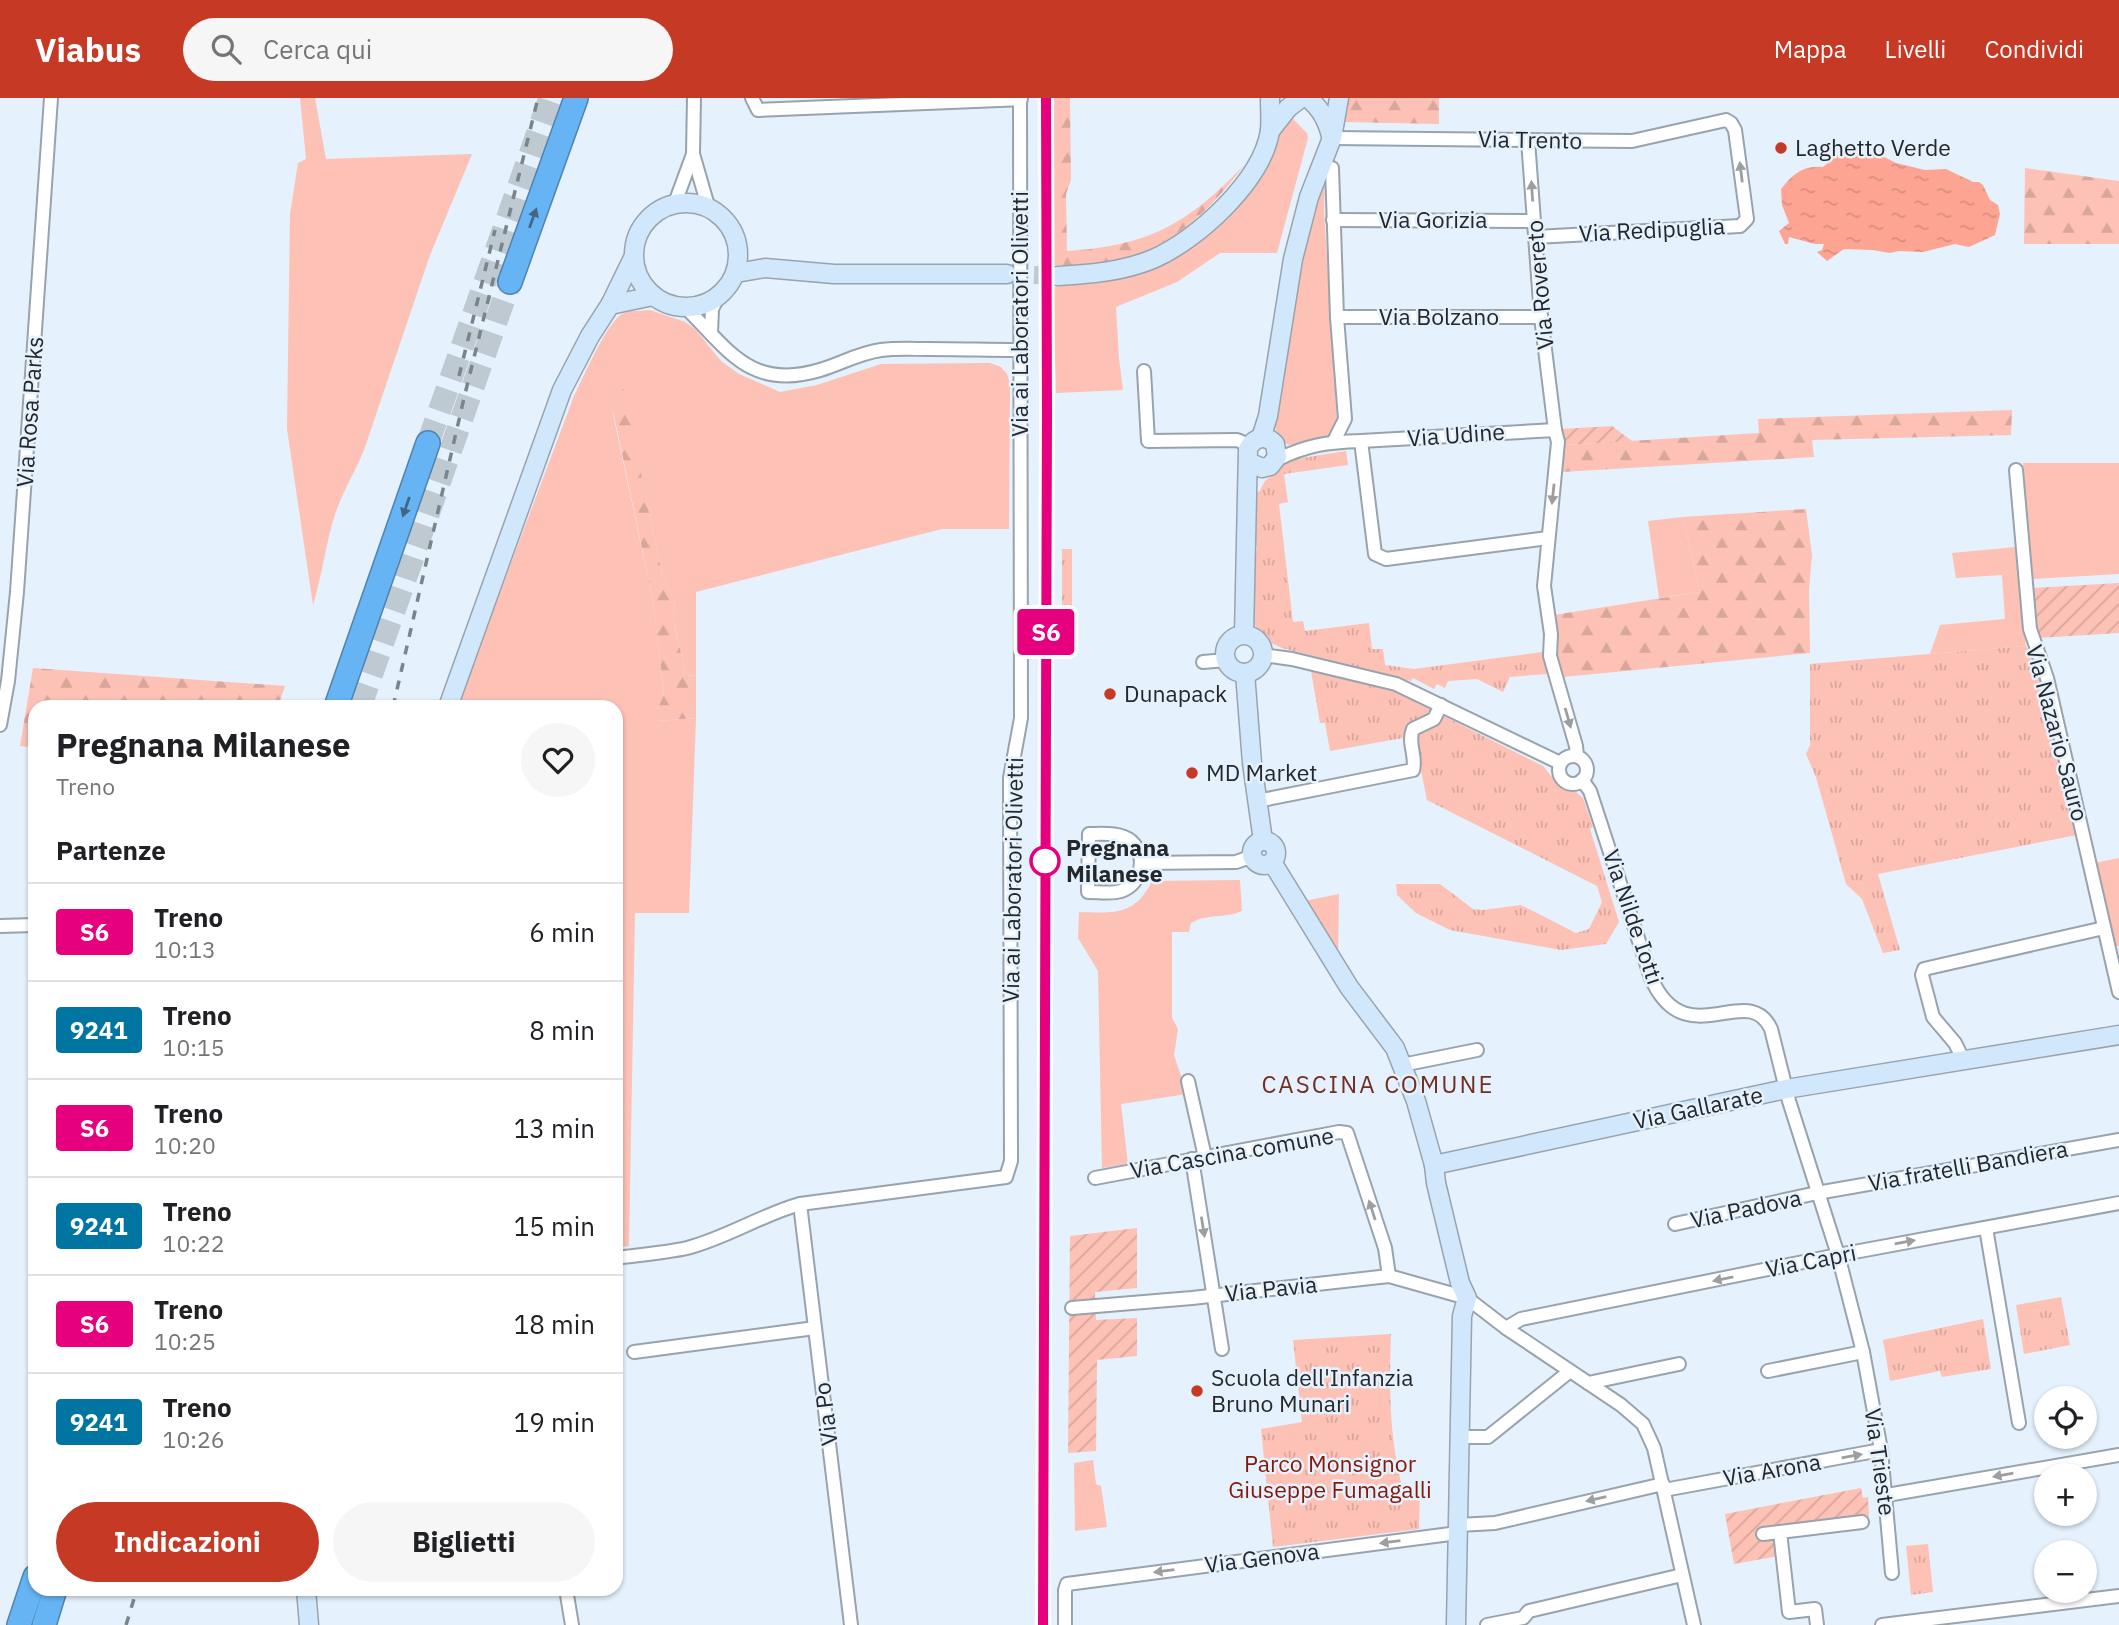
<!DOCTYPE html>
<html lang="it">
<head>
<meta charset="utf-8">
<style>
  :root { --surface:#fff; --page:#f6f6f6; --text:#202124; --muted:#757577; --line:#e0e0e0; --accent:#c53925 }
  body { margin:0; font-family:"IBM Plex Sans",sans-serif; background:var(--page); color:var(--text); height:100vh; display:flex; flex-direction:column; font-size:26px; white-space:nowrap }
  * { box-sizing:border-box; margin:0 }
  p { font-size:23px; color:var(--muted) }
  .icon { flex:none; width:38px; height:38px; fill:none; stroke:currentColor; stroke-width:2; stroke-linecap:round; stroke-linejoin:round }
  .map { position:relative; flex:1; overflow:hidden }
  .panel { position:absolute; left:28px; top:602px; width:595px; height:896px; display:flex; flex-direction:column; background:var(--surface); border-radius:21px; box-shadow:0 2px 5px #0004 }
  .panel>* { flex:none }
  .badge { padding:0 14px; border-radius:5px; font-size:24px; line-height:46px }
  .buttons { position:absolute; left:2034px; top:1288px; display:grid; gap:14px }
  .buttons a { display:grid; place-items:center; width:63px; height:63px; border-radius:50%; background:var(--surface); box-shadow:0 2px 5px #0004; font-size:35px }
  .map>.badge { position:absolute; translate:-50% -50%; box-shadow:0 0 0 4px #fff }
  h2 { padding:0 28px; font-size:26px; line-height:63px }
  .round { display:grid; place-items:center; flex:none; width:74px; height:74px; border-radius:37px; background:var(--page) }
  .overview { display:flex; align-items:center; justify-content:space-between; height:119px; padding:0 28px }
  h1 { font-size:33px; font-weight:700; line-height:52px }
  .cta { display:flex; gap:14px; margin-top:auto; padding:14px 28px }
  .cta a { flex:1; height:80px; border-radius:42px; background:var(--accent); color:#fff; font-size:28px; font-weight:700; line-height:80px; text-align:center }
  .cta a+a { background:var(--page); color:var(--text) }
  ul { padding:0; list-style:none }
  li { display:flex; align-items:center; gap:21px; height:98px; padding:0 28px; border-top:2px solid var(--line) }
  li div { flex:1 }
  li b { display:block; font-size:26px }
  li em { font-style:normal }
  li .badge { min-width:77px; font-weight:700; text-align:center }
  header { display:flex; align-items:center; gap:42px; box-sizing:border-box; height:98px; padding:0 35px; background:var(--accent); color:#fff }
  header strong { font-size:33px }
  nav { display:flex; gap:38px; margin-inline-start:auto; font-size:24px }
  .search { width:490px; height:63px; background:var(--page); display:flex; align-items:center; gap:18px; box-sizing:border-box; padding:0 24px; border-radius:38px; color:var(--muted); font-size:26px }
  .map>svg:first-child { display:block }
  .grass { fill:#fdc1b5 }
  .forest { fill:url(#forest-firs) }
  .park { fill:url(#park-tufts) }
  .garden { fill:url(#garden-furrows) }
  .water { fill:url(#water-ripples) }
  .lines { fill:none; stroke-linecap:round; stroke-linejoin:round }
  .secondary-tunnel { stroke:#bec9d2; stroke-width:18; stroke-dasharray:18 9; stroke-linecap:butt }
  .highway-tunnel { stroke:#bec9d2; stroke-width:23; stroke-dasharray:23 11; stroke-linecap:butt }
  .street-casing { stroke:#98a3ad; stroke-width:16 }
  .secondary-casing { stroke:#98a3ad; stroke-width:21 }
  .highway-casing { stroke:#4f83ae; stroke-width:26 }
  .street { stroke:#fff; stroke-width:12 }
  .secondary { stroke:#d1e8fc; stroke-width:18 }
  .highway { stroke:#66b4f4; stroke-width:23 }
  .rail { stroke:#7c848b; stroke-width:3.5; stroke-dasharray:9 9; stroke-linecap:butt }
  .oneway { fill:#9c9ea0 }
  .oneway2 { fill:#426786 }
  .line-casing { stroke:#fff; stroke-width:16 }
  .line { stroke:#e6007e; stroke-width:10 }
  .poi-dot { fill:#c53925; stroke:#e5f1fc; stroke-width:2.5 }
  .stop-dot { fill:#fff; stroke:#e6007e; stroke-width:3.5 }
  .labels { text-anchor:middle; stroke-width:5; stroke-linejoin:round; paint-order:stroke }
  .street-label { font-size:23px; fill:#24282c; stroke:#e5f1fc }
  .poi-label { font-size:23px; fill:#24282c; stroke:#e5f1fc; text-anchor:start }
  .stop-label { font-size:23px; font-weight:bold; fill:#24282c; stroke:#e5f1fc; text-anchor:start }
  .park-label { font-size:23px; fill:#821a0b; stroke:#e5f1fc }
  .neighbourhood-label { font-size:24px; letter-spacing:2px; fill:#732e23; stroke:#e5f1fc }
</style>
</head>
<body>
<header>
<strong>Viabus</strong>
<div class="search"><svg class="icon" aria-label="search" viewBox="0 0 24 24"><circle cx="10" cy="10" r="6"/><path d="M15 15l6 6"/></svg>Cerca qui</div>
<nav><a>Mappa</a><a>Livelli</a><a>Condividi</a></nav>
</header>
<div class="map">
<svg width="2119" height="1527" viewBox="0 0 2119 1527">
  <defs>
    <pattern id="forest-firs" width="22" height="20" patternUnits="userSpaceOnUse" patternTransform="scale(1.75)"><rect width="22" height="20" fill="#fdc1b5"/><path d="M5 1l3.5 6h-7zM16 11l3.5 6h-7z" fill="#d9a69c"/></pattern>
    <pattern id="park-tufts" width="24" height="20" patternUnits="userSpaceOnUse" patternTransform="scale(1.75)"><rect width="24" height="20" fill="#fdc1b5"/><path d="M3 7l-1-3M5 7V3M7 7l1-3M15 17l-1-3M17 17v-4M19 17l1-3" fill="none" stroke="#d9a69c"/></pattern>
    <pattern id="garden-furrows" width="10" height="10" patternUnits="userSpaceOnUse" patternTransform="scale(1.75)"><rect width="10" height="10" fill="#fdc1b5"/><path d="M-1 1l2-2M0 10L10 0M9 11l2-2" fill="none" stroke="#d9a69c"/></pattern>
    <pattern id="water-ripples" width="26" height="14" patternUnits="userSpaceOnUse" patternTransform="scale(1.75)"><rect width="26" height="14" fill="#fea493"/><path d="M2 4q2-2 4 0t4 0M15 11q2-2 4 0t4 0" fill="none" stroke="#da8d7f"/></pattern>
  </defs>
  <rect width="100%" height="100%" fill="#e5f1fc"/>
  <!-- grass -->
  <g class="grass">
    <path d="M300,0H315L326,61L472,56L430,157L364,352C355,374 343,393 335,416C326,445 322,477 313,507L287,331L290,116L298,65L306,61Z"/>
    <path d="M1290,18L1307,35L1308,40L1277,155H1220L1177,184L1116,209L1119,261L1123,292L1056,295L1053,189C1076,186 1100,186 1123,180C1179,166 1228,129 1259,80C1272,60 1275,36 1290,18Z"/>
    <polygon points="1325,74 1324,112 1337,323 1328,340 1290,347 1281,344 1274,328 1300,161"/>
    <path d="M650,212L685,224L695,231L721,263L739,276L780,294L817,287L881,266L990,265L1001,269L1007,276L1010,286L1009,431H942L696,494V578L686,577L673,520L675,505L662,476L623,292C613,300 612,308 614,321L653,503L664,597L657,611V623L696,620L689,815H635L629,1148L616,1150V609H457L574,298C583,280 606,226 622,216C629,212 642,213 650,212Z"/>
    <polygon points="2023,365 2119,365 2119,476 2031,481"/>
    <polygon points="1683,419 1700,494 1659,500 1648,423"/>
    <polygon points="2016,449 2026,548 1930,556 1940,527 2005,521 2002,477 1956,480 1952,455"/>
    <polygon points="2119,760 2119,848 2115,848 2095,765"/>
    <path d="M1240,782L1242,813C1224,821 1208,815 1191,825L1189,834H1172V920L1178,931L1174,957L1187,996L1121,1006L1128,1066L1102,1070L1098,873L1078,840L1079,814C1114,815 1135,818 1152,783Z"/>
    <polygon points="1339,796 1338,861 1304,803"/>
    <polygon points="1093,1362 1096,1386 1101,1388 1107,1429 1075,1433 1074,1365"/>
  </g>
  <!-- forest -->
  <g class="forest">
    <path d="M1054,0H1070L1071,82L1066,96L1067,153C1148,148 1188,126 1244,67C1209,115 1164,157 1103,165C1087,168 1070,167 1054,167Z"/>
    <polygon points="1348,0 1439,0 1439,26 1343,24 1342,15"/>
    <polygon points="2025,70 2119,83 2119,146 2024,146"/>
    <polygon points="623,291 631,296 641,376 662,476 675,505 673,520 686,577 696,578 696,620 657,623 657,611 664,597 653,503 612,308 617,297"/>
    <polygon points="2012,312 2011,337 1812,342 1814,359 1562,374 1565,347 1759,335 1758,321"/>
    <polygon points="1806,411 1812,457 1809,491 1810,555 1563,579 1557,559 1554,517 1700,494 1683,419"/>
    <polygon points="33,570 285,588 278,609 35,609 35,650 20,648"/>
  </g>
  <!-- park -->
  <g class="park">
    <polygon points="1346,353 1348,367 1284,376 1288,404 1279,406 1293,524 1303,523 1305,533 1369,525 1372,551 1383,551 1385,567 1414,571 1543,554 1547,576 1510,579 1503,594 1477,581 1448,583 1445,590 1437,586 1434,591 1413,580 1411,583 1282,550 1269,544 1254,526 1252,472 1257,451 1252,424 1256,393 1259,394 1265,383 1289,362"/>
    <rect x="1062" y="451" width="10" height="64"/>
    <polygon points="2026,548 2034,561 2041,582 2077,737 1878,776 1900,852 1883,855 1862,801 1846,786 1816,679 1806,656 1810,647 1810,566"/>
    <polygon points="1311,573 1396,594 1543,668 1560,689 1576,694 1583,700 1593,729 1590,731 1619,824 1606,846 1561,852 1450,832 1416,815 1397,797 1396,786 1440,786 1473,811 1483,812 1521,807 1576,835 1589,831 1602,804 1597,788 1427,702 1414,638 1330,653 1325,625 1320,625"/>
    <polygon points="2061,1199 2070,1247 2024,1256 2016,1207"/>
    <polygon points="1983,1221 1991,1271 1942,1279 1940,1273 1890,1283 1883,1242"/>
    <path d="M1391,1236C1389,1288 1389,1341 1403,1392H1420L1419,1431L1273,1449L1261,1331L1302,1324L1293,1242Z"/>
    <polygon points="1928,1446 1933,1494 1911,1497 1906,1448"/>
  </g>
  <!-- garden -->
  <g class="garden">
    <polygon points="1612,328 1632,343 1565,347 1561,331"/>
    <polygon points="2119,485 2119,535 2037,540 2031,490"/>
    <polygon points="1137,1130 1137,1190 1095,1194 1096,1222 1137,1220 1137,1258 1097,1262 1096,1353 1068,1355 1070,1138"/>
    <polygon points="1861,1390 1863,1400 1868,1399 1869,1419 1759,1433 1777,1439 1779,1458 1734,1466 1725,1416"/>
  </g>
  <!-- water -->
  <path class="water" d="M1837,57L1882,58L1896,65L1925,72L1946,71L1973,84H1979L1983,87L1990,102L1998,107L2000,116L1995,137L1969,149L1955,146L1923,154L1899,153L1890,155L1873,152L1844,151L1827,163L1817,154L1822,152L1824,146H1815L1789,139L1788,146H1785L1779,133L1789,125L1782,107L1781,91C1793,76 1803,67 1823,69Z"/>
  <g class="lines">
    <!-- secondary-tunnel -->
    <polyline class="secondary-tunnel" points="1007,176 1057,178"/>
    <!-- highway-tunnel -->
    <g class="highway-tunnel">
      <polyline points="428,345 550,0"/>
      <polyline points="360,609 510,184"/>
    </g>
    <defs>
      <g id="street">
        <polyline points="694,0 693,56 708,108"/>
        <polyline points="752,0 758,12 1021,1"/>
        <polyline points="1332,40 1632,43 1726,22 1731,25 1735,32 1747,121 1740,128 1535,139"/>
        <polyline points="1528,42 1541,219 1555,332"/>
        <polyline points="1332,70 1337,219 1345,321 1334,343"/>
        <polyline points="675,105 693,56"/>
        <polyline points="1333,122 1533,123"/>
        <path d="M685,209C728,251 750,293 820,272C840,266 859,255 881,252C896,250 913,251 929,251C959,251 990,252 1020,252"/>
        <polyline points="1337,219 1541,219"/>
        <polyline points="711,235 712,211 719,197"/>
        <polyline points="1144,273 1148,343 1237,342 1249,347"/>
        <polyline points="1361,343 1375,456 1386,461 1548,440"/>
        <path d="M1276,362C1307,347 1327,344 1361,343L1555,332L1558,344L1544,488L1551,536L1550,558L1576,648L1577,658"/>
        <polyline points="2016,372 2030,531 2047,580 2119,894"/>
        <polyline points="1263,557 1292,561 1396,586 1560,665"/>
        <polyline points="1203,564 1226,562"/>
        <polyline points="0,627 8,583 17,494 51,0"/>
        <circle cx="1573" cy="672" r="14"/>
        <path d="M1582,682L1590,693L1651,880C1686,959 1748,881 1771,931L1789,1003L1838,1157L1863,1254L1881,1352L1892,1475"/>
        <path d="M1257,703L1413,672C1417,658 1407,645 1413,631L1434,621L1441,607"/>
        <path d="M1089,736C1102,736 1120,734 1131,743C1148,758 1142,786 1121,793C1112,796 1099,794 1088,794Z"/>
        <polyline points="1142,765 1236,764 1253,758"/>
        <polyline points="0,828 35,827"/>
        <polyline points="1963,961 1955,945 1933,919 1922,877 1924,871 2104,830"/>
        <polyline points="1402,967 1477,952"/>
        <polyline points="1188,983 1205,1059"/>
        <polyline points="1192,1061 1222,1251"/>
        <polyline points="1095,1080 1339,1034 1347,1035 1385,1150 1389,1178"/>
        <polyline points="800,1106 851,1527"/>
        <polyline points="1675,1126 1817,1095 2119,1042"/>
        <polyline points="1986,1130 2019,1325"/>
        <path d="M616,1160C639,1157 664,1155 687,1150C726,1140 761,1117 800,1106L1006,1079L1011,1063L1010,680L1021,620L1020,0"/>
        <polyline points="1072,1210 1192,1200 1389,1178 1467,1200 1506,1230 1621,1307 1643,1326 1654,1350 1694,1527"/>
        <polyline points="1506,1230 1521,1221 1838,1157 2119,1105"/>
        <polyline points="634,1254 815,1230"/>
        <polyline points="1768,1273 1863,1254"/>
        <polyline points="1588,1285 1679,1266"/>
        <polyline points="1460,1339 1488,1339 1570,1273"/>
        <polyline points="1664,1392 1881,1352"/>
        <polyline points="1887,1397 2119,1357"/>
        <polyline points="1458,1427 1495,1425 1663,1386"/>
        <polyline points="1763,1436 1780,1434"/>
        <polyline points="566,1491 572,1527"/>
        <polyline points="1065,1527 1065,1492 1067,1486 1458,1435"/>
        <polyline points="1487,1527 1523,1520 1529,1513 1682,1477"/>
        <polyline points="1817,1527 1815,1511 1789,1514 1780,1434 1862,1424"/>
        <polyline points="1882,1527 2119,1498"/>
      </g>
      <g id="secondary">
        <path d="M1308,0C1321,11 1327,22 1331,38"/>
        <polyline points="1270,33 1288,10 1301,0"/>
        <circle cx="686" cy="157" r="52"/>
        <polyline points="736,175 765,170 834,176 1007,176"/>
        <path d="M1057,178C1089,176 1122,174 1153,161C1197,142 1262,83 1270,33C1271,22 1270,11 1270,0"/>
        <polyline points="610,207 653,198"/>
        <polyline points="1261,340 1268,318 1293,161 1309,99 1332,40 1339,0"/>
        <path d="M1244,536L1248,351C1254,339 1266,336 1275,346L1277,359L1270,368L1262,370L1249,364"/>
        <circle cx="1244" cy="556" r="19"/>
        <polyline points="1245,575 1252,665 1263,743"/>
        <polyline points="448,609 562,292 590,238 610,207 633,160"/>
        <circle cx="1264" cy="755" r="12"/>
        <polyline points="1272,764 1349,889 1395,950 1416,1003 1434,1067 1436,1085 1460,1185 1467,1200 1462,1218 1456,1527"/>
        <polyline points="1434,1067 1786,991 2119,937"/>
        <polyline points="306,1491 309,1527"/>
      </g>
      <g id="highway">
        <polyline points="510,184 576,0"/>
        <polyline points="336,609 428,345"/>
        <polyline points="19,1527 35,1479"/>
        <polyline points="44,1527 55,1491"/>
      </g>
    </defs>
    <!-- street casing -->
    <use href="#street" class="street-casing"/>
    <!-- secondary casing -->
    <use href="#secondary" class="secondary-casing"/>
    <!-- highway casing -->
    <use href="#highway" class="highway-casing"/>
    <!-- street -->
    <use href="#street" class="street"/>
    <!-- secondary -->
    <use href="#secondary" class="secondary"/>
    <!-- highway -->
    <use href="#highway" class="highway"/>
    <!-- rail -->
    <g class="rail">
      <polyline points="459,278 495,132"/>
      <polyline points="393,609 464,300 538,0"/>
      <polyline points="126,1527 137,1491"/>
      <polyline points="1043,1527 1046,992 1046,0"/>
    </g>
  </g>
  <!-- one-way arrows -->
  <defs><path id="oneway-solid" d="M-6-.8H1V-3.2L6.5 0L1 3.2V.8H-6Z" transform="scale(1.75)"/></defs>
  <g class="oneway">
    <use href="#oneway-solid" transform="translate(1741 74) rotate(-97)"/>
    <use href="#oneway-solid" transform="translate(1532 93) rotate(-94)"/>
    <use href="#oneway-solid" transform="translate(1553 396) rotate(96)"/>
    <use href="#oneway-solid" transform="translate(1568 620) rotate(74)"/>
    <use href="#oneway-solid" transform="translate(1372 1112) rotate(-108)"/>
    <use href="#oneway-solid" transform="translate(1203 1129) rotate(81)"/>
    <use href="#oneway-solid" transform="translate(1905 1144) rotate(-10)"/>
    <use href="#oneway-solid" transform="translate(1723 1181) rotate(169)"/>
    <use href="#oneway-solid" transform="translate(1852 1358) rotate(-10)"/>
    <use href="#oneway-solid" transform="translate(2003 1377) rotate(170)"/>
    <use href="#oneway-solid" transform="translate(1596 1401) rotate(167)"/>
    <use href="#oneway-solid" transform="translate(1390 1444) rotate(173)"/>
    <use href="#oneway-solid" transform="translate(1164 1473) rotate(173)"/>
  </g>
  <g class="oneway2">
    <use href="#oneway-solid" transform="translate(533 120) rotate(-70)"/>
    <use href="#oneway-solid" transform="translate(406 409) rotate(109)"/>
  </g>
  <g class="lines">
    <defs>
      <polyline id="line" points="1043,1527 1047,316 1046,0"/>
    </defs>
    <!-- line casing -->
    <use href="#line" class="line-casing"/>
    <!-- line -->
    <use href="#line" class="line"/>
  </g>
  <!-- markers -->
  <g class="poi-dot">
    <circle cx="1781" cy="50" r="7"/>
    <circle cx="1110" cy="596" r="7"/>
    <circle cx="1192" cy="675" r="7"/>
    <circle cx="1197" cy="1293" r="7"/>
  </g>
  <circle class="stop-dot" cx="1045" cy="763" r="14"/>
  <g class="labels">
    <!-- street labels -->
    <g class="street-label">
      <text transform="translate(1530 42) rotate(1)" y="8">Via Trento</text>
      <text x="1433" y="130">Via Gorizia</text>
      <text transform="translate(1652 132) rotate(-3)" y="8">Via Redipuglia</text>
      <text transform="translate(1540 187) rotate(-95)" y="8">Via Rovereto</text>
      <text transform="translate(1020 216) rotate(-90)" y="8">Via ai Laboratori Olivetti</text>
      <text x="1439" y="227">Via Bolzano</text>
      <text transform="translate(30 314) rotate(-86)" y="8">Via Rosa Parks</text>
      <text transform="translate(1456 337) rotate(-4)" y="8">Via Udine</text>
      <text transform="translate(2057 635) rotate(75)" y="8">Via Nazario Sauro</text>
      <text transform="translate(1013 782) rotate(-89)" y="8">Via ai Laboratori Olivetti</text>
      <text transform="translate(1633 819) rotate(71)" y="8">Via Nilde Iotti</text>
      <text transform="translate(1698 1010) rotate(-12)" y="8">Via Gallarate</text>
      <text transform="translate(1232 1055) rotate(-10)" y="8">Via Cascina comune</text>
      <text transform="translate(1968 1068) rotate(-10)" y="8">Via fratelli Bandiera</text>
      <text transform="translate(1746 1111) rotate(-12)" y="8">Via Padova</text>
      <text transform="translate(1811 1163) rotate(-11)" y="8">Via Capri</text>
      <text transform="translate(1271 1191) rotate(-6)" y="8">Via Pavia</text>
      <text transform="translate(826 1316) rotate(-97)" y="8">Via Po</text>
      <text transform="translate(1880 1364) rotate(82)" y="8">Via Trieste</text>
      <text transform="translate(1772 1372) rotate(-10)" y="8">Via Arona</text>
      <text transform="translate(1262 1460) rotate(-7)" y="8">Via Genova</text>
    </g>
    <!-- poi labels -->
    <g class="poi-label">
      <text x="1795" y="58">Laghetto Verde</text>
      <text x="1124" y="604">Dunapack</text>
      <text x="1206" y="683">MD Market</text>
      <text x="1211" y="1288">Scuola dell'Infanzia<tspan x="1211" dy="26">Bruno Munari</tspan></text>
    </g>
    <!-- stop labels -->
    <g class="stop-label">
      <text x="1066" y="758">Pregnana<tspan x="1066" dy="26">Milanese</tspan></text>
    </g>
    <!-- park labels -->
    <g class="park-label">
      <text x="1330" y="1374">Parco Monsignor<tspan x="1330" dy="26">Giuseppe Fumagalli</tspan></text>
    </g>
    <!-- neighbourhood labels -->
    <g class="neighbourhood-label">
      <text x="1378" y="995">CASCINA COMUNE</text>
    </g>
  </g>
</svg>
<div class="buttons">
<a><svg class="icon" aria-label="locate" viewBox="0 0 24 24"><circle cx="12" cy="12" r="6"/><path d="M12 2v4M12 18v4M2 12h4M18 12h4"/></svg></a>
<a>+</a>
<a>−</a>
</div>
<b class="badge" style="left:1046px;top:534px;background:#e6007e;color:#fff">S6</b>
<section class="panel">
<div class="overview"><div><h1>Pregnana Milanese</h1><p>Treno</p></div><a class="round"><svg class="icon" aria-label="heart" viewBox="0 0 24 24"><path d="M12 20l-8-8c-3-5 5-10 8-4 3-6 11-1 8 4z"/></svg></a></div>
<h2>Partenze</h2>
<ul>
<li><span class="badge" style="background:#e6007e;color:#fff">S6</span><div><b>Treno</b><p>10:13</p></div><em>6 min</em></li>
<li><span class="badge" style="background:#0075a1;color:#fff">9241</span><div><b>Treno</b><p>10:15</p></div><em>8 min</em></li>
<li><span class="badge" style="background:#e6007e;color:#fff">S6</span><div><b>Treno</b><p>10:20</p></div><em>13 min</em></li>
<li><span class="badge" style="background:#0075a1;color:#fff">9241</span><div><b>Treno</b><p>10:22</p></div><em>15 min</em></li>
<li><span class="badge" style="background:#e6007e;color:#fff">S6</span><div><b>Treno</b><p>10:25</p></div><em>18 min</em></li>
<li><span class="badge" style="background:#0075a1;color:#fff">9241</span><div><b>Treno</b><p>10:26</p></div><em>19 min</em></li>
</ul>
<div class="cta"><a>Indicazioni</a><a>Biglietti</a></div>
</section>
</div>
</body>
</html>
